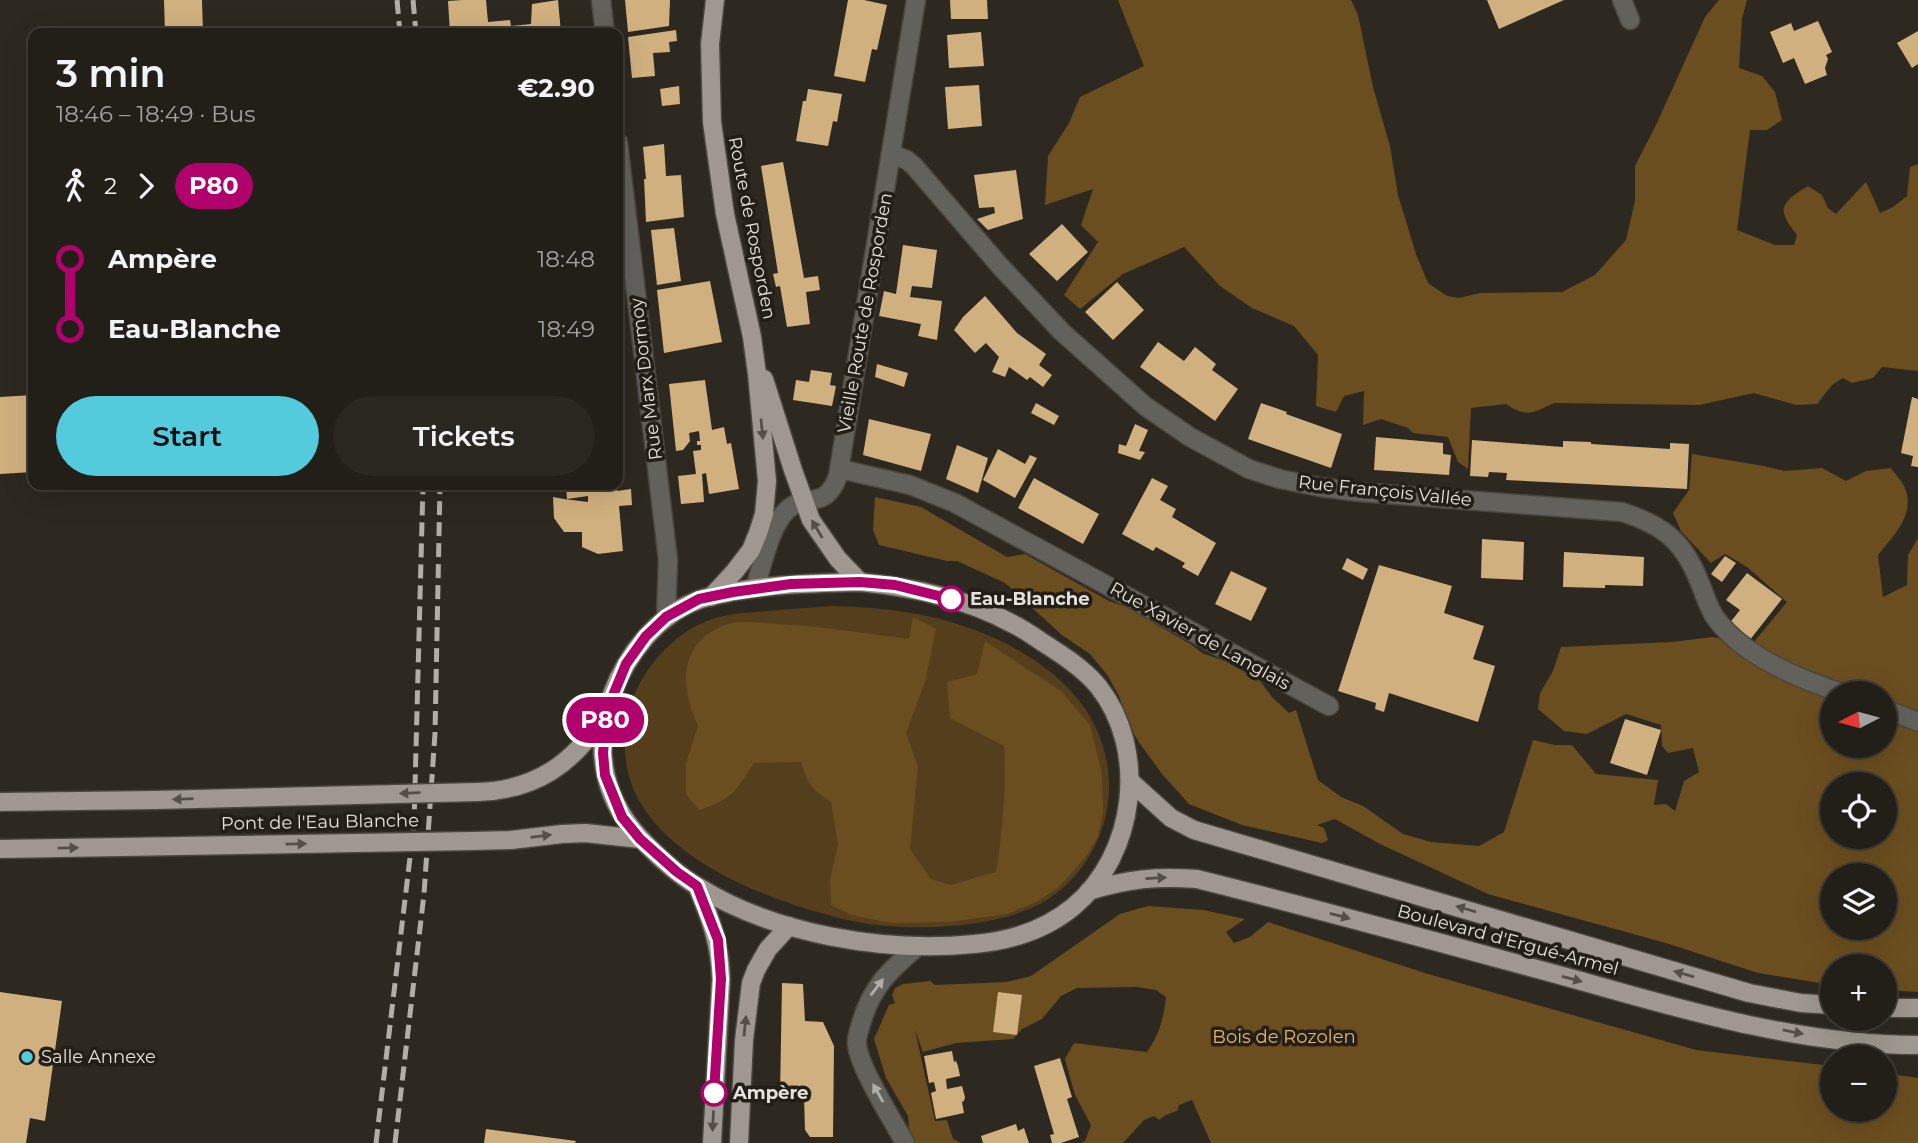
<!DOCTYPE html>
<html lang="en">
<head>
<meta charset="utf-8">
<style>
  :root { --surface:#221e18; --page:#2a2721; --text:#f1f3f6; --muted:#a2a2a2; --line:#3f3c37; --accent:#54cadd }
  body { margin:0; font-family:Montserrat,sans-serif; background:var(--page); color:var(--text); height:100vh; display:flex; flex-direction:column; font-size:26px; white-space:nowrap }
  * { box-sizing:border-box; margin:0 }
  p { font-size:23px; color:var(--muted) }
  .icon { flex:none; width:38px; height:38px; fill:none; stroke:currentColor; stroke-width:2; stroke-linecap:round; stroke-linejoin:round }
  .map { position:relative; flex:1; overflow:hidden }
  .drawer { position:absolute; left:28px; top:28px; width:595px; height:462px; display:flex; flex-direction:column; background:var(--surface); border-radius:14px; box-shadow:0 7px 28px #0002,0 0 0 2px var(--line) }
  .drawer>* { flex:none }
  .badge { padding:0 14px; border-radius:23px; font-size:24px; line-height:46px }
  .needle { width:46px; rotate:264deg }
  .tools { position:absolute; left:1820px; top:681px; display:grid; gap:14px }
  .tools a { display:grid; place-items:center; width:77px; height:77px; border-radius:50%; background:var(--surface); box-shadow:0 7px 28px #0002,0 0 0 2px var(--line); font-size:35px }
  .map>.badge { position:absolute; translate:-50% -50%; box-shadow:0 0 0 4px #fff }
  .legs { display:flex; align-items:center; gap:10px; height:77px; padding:0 28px; font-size:23px }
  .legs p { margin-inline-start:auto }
  .headline { display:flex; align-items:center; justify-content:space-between; height:119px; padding:0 28px }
  h1 { font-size:38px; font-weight:600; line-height:52px }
  .primary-button { display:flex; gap:14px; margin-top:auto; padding:14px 28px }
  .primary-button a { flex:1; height:80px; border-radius:42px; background:var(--accent); color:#111; font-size:28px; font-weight:600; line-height:80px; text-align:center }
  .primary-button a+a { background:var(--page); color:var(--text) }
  ul { padding:0 28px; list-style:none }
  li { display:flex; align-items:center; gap:24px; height:70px; font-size:26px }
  li i { display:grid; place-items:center; width:10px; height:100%; margin:0 9px; background:currentColor }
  li i::after { content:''; width:18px; height:18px; margin:-9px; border:5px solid; border-radius:50%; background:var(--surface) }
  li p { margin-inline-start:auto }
  li:first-child i { background:linear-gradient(#0000 50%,currentColor 0) }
  li:last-child i { background:linear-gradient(currentColor 50%,#0000 0) }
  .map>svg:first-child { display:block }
  .green { fill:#543e1c }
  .forest { fill:#6b4e1f; fill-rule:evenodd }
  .building { fill:#d1b07f }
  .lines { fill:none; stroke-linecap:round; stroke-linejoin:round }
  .minor-casing { stroke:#4a463e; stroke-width:21 }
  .major-casing { stroke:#4a463e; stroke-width:21 }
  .minor { stroke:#63615c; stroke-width:18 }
  .major { stroke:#9e9890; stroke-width:18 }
  .rail { stroke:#b1ada7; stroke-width:5; stroke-dasharray:14 7; stroke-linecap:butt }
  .major-bridge-casing { stroke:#4a463e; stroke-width:21; stroke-linecap:butt }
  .major-bridge { stroke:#9e9890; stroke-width:18 }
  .oneway { fill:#544f47 }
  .oneway2 { fill:#b1aea9 }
  .line-1-casing { stroke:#fff; stroke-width:16 }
  .line-1 { stroke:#b1016c; stroke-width:10 }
  .stop-1-dot { fill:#fff; stroke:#b1016c; stroke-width:3.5 }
  .poi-dot { fill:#54cadd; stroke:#231e16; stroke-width:2.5 }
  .labels { text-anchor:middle; stroke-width:7; stroke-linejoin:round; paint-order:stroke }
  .street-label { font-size:18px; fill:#e5e1dc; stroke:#231e16 }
  .stop-label { font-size:18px; font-weight:bold; fill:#e5e1dc; stroke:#231e16; text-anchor:start }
  .park-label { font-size:18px; fill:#e5b66f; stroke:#231e16 }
  .poi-label { font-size:18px; fill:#e5e1dc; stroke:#231e16; text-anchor:start }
</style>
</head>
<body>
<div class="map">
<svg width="1918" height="1143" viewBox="0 0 1918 1143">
  <rect width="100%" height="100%" fill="#2d2820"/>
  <!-- green -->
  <path class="green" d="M834,606C858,607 882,608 906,612C969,622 1040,650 1081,703C1106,736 1115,779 1105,819C1096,853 1075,883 1045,901C997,930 901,933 848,920C766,901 629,851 625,751C624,733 625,717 632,700C644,669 669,639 700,624C721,613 746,613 769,611C791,609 813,607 834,606Z"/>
  <!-- forest -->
  <g class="forest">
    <path d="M1118,0H1351L1358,15L1373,87L1390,146L1398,195L1416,254L1428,283L1447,296L1459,298L1480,293L1562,292L1595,275L1626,240L1635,201V166L1656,125L1705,17L1719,0H1747L1742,19L1739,68L1762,76L1775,92L1782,120L1767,130H1750L1737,230L1775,245H1794L1797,235C1776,209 1780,203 1808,186L1822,195L1828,208L1836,214L1866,182L1880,213L1893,207L1907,196L1910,167L1918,164V371L1882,367L1873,378L1852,383L1843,378L1832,385L1817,404L1796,405L1754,393L1699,405L1554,403C1533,413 1527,418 1506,404L1471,408L1468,469L1458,462L1448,437L1413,433L1408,428L1381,419L1363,425L1364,391L1344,396L1336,412L1316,406L1318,355L1294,326L1252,308L1220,286L1184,247L1123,274L1080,309L1064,295L1098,242L1081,225L1093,189L1045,205L1048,156L1069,123L1080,97L1144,66Z"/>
    <path d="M1692,454L1764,466L1784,471L1822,468L1846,481L1866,471L1891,468C1895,474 1901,480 1904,486C1917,513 1894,535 1878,555L1883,597L1907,585L1908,555L1918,538V992L1885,990V966H1832V985L1758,973L1666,943L1488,894L1380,844L1335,819L1317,825L1324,828L1328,840L1322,843L1242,825L1189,804L1162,774L1138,741L1125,718L1120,698L1108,676L1090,654L1062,635L1005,583L957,561H947L879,545L873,530L875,497L921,507L1007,557L1025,554L1109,601L1126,607L1192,645L1202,653L1241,667L1260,681L1272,697L1289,713L1296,710L1318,780L1341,797L1363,806L1403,834L1431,842L1479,846L1504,832L1533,740L1555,745H1572L1596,774L1658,780L1654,805L1666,804L1675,811L1684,781L1699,772L1693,748L1668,753L1662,746L1661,725L1626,714L1587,734L1564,731L1538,709L1540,693L1553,671L1561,647L1672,642L1713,637L1734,642L1753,643L1787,602L1747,567L1725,554L1711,563L1681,531L1673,513L1689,490ZM1832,693H1885V746H1832ZM1832,784H1885V836H1832ZM1832,875H1885V928H1832Z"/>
    <path d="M913,617L936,629L925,682L906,733L918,767L910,849L931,879L951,885L996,872C1003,829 1006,789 1004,746L950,718L947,682L977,674L985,641L1061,691L1090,725L1102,774L1103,813L1098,837L1085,858L1059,887L1038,901L1007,914L948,922L890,923L852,915L831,905L830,879L838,845L831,802C812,789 807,784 801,762L754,763C735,791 734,799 699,810L686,794V763L698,726C685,697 677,661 704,637C713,630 726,623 738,622C750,621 763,623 775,624C820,626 864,633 909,639Z"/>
    <path d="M1148,906L1203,910L1245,919L1226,932L1234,943L1250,937L1268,922L1428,974L1696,1050L1832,1066V1110H1885V1073L1918,1078V1143H1211L1192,1100L1179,1105L1177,1111L1166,1115L1159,1120L1154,1116L1144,1120L1123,1143H1081L1085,1141L1091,1125L1075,1095L1065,1059L1074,1043L1147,1052C1160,1033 1163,1020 1166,997L1156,990L1137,987L1077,988L1061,996L1042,1019L1022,1029L1013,1039L956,1043L923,1052L915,1030L935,1121L947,1120L953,1139L961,1143H910L908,1116L886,1078L874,1039L889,1005L895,1003L892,995L895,988L903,984L930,981L935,985L1007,982L1031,976L1120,914Z"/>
  </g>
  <!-- building -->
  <g class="building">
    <polygon points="164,0 202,0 203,33 165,33"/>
    <polygon points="462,0 486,0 488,22 510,20 511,26 531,24 532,4 558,0 561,33 450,33 448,1"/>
    <polygon points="625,0 670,0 669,26 628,32"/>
    <polygon points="848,0 864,0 887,5 877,50 872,49 865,82 834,76"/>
    <polygon points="950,0 987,0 988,19 951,19"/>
    <polygon points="1487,0 1564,0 1499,29"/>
    <polygon points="1818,21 1832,52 1826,55 1828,59 1825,68 1827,75 1805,84 1794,58 1783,63 1770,32 1791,23 1794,31"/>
    <polygon points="676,30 677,41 669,42 670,52 653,53 655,76 632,78 628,37"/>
    <polygon points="1918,31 1918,64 1912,68 1897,43"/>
    <polygon points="981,32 984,66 949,68 947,35"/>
    <polygon points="979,85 982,126 948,129 945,87"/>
    <polygon points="679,86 680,104 662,106 660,89"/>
    <polygon points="808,89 842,94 837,122 833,121 828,146 796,141 803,101 806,101"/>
    <polygon points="664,144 666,176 681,175 684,217 646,222 644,179 646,179 643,147"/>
    <polygon points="783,162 804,278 818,276 820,290 806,292 810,324 787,327 780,286 776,287 773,274 778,273 761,166"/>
    <polygon points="1016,170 1023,219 988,230 977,219 995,213 994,207 979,208 974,175"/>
    <polygon points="1062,224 1088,252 1057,281 1029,254"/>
    <polygon points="674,228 681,281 657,285 651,230"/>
    <polygon points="903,245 937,250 932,288 912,286 910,297 942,301 937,340 918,336 921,324 879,316 884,291 896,294"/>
    <polygon points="710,281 722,342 664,353 657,290"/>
    <polygon points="1117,282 1144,310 1113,340 1085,312"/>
    <polygon points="985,296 1017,333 1046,354 1039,365 1052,375 1043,387 1030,377 1027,380 1009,367 1005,377 992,372 999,357 986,343 975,353 954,330 963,317"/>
    <polygon points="1158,342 1184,361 1195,347 1216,364 1212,370 1238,389 1215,421 1140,367"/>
    <polygon points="877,364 908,373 904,387 875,377"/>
    <polygon points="811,370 832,373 830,385 836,386 832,406 793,400 796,380 809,382"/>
    <polygon points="705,380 712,430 724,427 727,444 731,443 739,489 709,494 706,473 702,474 704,502 681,504 678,476 696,474 693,451 701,450 701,445 697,445 697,441 700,441 699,431 689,433 690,441 683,450 676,451 669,384"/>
    <polygon points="33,395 33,472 0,474 0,397"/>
    <polygon points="1912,397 1918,399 1918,467 1911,466 1913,456 1901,453"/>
    <polygon points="1036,403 1059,416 1054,425 1031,413"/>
    <polygon points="1261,403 1287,412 1286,414 1342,434 1331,468 1248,439"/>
    <polygon points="869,419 931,434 921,471 863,455"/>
    <polygon points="1135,424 1148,430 1139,451 1145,452 1140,460 1118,453 1119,444 1126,446"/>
    <polygon points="1376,437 1443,443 1443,454 1451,455 1449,475 1374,470"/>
    <polygon points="1472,440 1563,447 1563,441 1591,442 1591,444 1670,449 1670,443 1689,444 1687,489 1506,480 1507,473 1489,472 1488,477 1470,476"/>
    <polygon points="957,445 988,458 978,493 946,479"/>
    <polygon points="998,449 1025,464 1030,455 1037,458 1015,498 983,480"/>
    <polygon points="1034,478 1099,514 1083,544 1018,508"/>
    <polygon points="1152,478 1168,486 1160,500 1176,509 1172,517 1216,543 1198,576 1182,567 1185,563 1156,547 1153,551 1122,534"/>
    <polygon points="566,485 616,485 617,491 631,489 632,505 619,506 623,551 598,554 582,547 582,532 564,532 554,518 553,497 564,499 588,502 588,496 567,499"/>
    <polygon points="1482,539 1524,542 1523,580 1481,578"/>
    <polygon points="1564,552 1644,557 1643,586 1605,585 1605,588 1563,587"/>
    <polygon points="1725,556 1736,563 1722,582 1711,574"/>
    <polygon points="1347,558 1368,569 1363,580 1342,569"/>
    <polygon points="1379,565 1452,586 1444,613 1484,626 1473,659 1495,666 1478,722 1389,693 1384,712 1375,709 1376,703 1338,691"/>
    <polygon points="1231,571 1267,588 1251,621 1215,604"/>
    <polygon points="1747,573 1782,599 1749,641 1728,625 1740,610 1726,600"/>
    <polygon points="1625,719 1661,730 1647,775 1610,763"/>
    <polygon points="782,983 803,984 805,1021 823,1022 834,1046 833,1137 810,1137 805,1130 804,1097 780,1096"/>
    <polygon points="0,992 62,1001 45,1121 30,1118 26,1143 0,1143"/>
    <polygon points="998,992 1022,995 1017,1035 993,1032"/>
    <polygon points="952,1051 954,1062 956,1061 958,1066 960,1076 946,1079 947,1089 962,1086 965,1097 964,1101 962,1102 964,1113 936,1119 931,1093 936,1091 934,1082 929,1083 924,1056"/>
    <polygon points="1060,1058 1072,1097 1067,1099 1079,1137 1061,1143 1052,1143 1050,1135 1054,1134 1034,1066"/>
    <polygon points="1016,1124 1018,1131 1024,1128 1029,1143 983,1143 981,1136"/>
    <polygon points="486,1129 576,1141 575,1143 484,1143"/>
  </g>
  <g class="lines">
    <defs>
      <g id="minor">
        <polyline points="601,0 605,33"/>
        <polyline points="1622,0 1630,20"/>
        <polyline points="618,142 668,560 666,617"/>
        <path d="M891,154L907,160L914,166L1000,266L1062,332L1145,406L1190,437L1249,469L1280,479L1320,487L1359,492L1622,512C1662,525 1683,540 1699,581C1705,594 1708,609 1717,620C1745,657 1799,679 1842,693"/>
        <polyline points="840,469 910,485 955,503 1329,706"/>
        <path d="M755,588C762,566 770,527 786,511C807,490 824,513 838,476L916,0"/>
        <polyline points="1885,709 1918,722"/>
        <path d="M905,1143C892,1119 860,1069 857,1045C856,1038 859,1030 861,1024C871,987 890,970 918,946"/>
      </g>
      <g id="major">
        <polyline points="764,379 793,470 811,520 838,559 860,582"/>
        <path d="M860,582C911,587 965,598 1011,623C1022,628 1032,635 1042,642C1061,654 1083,668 1098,686C1149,750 1136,855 1073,907C1045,930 1009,941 974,944C884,953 773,934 697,886C678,875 662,860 647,845C604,804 592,750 612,694C627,654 656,617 696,601C707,596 719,595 731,592C774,584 816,583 860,582Z"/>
        <polyline points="711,597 735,571 751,550 758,533 764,514 767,481 757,374 752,337 725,214 712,122 710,44 715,0"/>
        <polyline points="1130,781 1171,818 1194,830 1749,993 1801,1003 1832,1005"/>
        <path d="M478,792C535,790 574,764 603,716"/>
        <polyline points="0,802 156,800"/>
        <polyline points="473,841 511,840 562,834 585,833 640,839"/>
        <path d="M697,886C711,920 720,943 721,979L712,1143"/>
        <path d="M1089,891C1128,879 1156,876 1197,879C1325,911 1453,946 1581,981C1690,1012 1804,1045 1918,1045"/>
        <polyline points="1885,1008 1918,1008"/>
        <polyline points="739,1143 744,1040 751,983 756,970 768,949 789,926"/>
      </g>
    </defs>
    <!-- minor casing -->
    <use href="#minor" class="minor-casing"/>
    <!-- major casing -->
    <use href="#major" class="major-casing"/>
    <!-- minor -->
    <use href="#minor" class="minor"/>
    <!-- major -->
    <use href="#major" class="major"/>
    <!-- rail -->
    <g class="rail">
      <polyline points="397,0 400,33"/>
      <polyline points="413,0 416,33"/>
      <polyline points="376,1143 414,824 423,485"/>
      <polyline points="395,1143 424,894 435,733 440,485"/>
    </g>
    <defs>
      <g id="major-bridge">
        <polyline points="156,800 478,792"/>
        <polyline points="0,849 473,841"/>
      </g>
    </defs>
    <!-- major-bridge casing -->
    <use href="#major-bridge" class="major-bridge-casing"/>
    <!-- major-bridge -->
    <use href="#major-bridge" class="major-bridge"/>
  </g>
  <!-- one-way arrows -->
  <defs><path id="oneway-solid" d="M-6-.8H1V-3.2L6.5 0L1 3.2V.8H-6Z" transform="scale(1.75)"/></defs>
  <g class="oneway">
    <use href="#oneway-solid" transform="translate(762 429) rotate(84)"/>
    <use href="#oneway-solid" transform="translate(817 529) rotate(-121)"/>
    <use href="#oneway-solid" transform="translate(410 793) rotate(178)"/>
    <use href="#oneway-solid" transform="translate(183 799) rotate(178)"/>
    <use href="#oneway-solid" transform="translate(541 836) rotate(-7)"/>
    <use href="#oneway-solid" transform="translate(296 844) rotate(-1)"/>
    <use href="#oneway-solid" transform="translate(68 848) rotate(-1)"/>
    <use href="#oneway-solid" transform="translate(1156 878) rotate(-3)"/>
    <use href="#oneway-solid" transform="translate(1466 909) rotate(-164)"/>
    <use href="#oneway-solid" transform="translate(1340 916) rotate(15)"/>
    <use href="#oneway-solid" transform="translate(1684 974) rotate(-164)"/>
    <use href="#oneway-solid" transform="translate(1572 979) rotate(15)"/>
    <use href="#oneway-solid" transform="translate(745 1026) rotate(-84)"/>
    <use href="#oneway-solid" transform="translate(1793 1032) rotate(11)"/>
    <use href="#oneway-solid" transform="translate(713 1121) rotate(93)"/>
  </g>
  <g class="oneway2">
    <use href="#oneway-solid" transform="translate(877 987) rotate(-53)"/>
    <use href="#oneway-solid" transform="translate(878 1093) rotate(-119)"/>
  </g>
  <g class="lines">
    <defs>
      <polyline id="line-1" points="714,1093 721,979 718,940 697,886 677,872 640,839 622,817 605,775 603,753 607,710 626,664 646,636 666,617 699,599 733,592 791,584 860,582 895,585 951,599"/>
    </defs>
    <!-- line-1 casing -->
    <use href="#line-1" class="line-1-casing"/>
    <!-- line-1 -->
    <use href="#line-1" class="line-1"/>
  </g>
  <!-- markers -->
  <g class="stop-1-dot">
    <circle cx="951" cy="599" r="12"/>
    <circle cx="714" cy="1093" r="12"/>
  </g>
  <circle class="poi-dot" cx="27" cy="1057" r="7"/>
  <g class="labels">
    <!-- street labels -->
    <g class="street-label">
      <text transform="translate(752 228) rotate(79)" y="6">Route de Rosporden</text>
      <text transform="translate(865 313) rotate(-80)" y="6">Vieille Route de Rosporden</text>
      <text transform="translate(646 379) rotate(-97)" y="6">Rue Marx Dormoy</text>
      <text transform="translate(1385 491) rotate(6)" y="6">Rue François Vallée</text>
      <text transform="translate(1200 636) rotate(29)" y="6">Rue Xavier de Langlais</text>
      <text transform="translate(320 822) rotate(-1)" y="6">Pont de l'Eau Blanche</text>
      <text transform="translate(1508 940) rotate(15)" y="6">Boulevard d'Ergué-Armel</text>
    </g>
    <!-- stop labels -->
    <g class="stop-label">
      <text x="970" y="605">Eau-Blanche</text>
      <text x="733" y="1099">Ampère</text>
    </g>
    <!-- park labels -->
    <g class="park-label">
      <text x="1284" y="1043">Bois de Rozolen</text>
    </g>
    <!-- poi labels -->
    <g class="poi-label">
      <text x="41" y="1063">Salle Annexe</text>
    </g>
  </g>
</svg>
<div class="tools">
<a><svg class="needle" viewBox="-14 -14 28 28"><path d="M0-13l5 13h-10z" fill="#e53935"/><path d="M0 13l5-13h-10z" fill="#a2a2a2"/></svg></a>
<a><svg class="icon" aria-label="locate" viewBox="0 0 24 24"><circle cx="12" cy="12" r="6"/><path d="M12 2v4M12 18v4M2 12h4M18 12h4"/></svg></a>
<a><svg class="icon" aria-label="layers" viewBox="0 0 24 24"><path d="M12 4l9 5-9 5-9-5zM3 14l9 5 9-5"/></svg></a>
<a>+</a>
<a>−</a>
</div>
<b class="badge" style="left:605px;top:720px;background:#b1016c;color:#fff">P80</b>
<section class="drawer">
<div class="headline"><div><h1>3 min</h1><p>18:46 – 18:49 · Bus</p></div><b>€2.90</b></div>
<div class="legs"><svg class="icon" aria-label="walk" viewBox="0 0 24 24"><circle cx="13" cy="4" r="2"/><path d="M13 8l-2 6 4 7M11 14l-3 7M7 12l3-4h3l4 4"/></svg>2<svg class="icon" aria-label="forward" viewBox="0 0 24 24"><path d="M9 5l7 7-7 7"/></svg><b class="badge" style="background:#b1016c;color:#fff">P80</b></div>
<ul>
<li><i style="color:#b1016c"></i><b>Ampère</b><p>18:48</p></li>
<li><i style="color:#b1016c"></i><b>Eau-Blanche</b><p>18:49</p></li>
</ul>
<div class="primary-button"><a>Start</a><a>Tickets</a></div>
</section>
</div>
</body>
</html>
